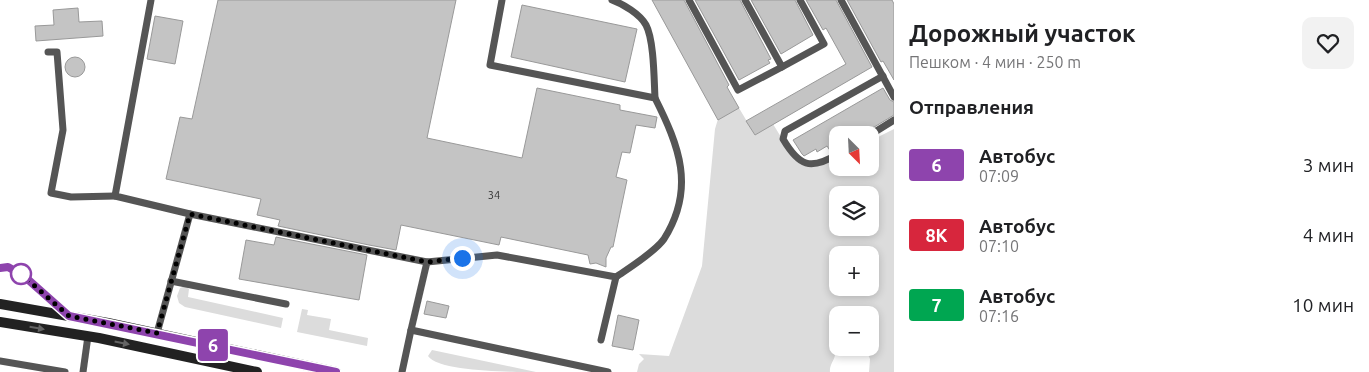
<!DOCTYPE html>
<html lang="ru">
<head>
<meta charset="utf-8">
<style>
  :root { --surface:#fff; --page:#f2f2f2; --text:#202124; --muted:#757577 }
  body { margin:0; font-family:Ubuntu,sans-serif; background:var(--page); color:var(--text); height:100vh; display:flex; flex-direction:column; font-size:19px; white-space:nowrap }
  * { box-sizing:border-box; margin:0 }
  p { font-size:16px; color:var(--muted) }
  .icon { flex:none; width:28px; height:28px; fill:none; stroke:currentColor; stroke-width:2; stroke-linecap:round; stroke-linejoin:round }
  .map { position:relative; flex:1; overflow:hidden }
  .drawer { display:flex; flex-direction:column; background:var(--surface); width:475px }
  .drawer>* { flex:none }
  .badge { padding:0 10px; border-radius:4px; font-size:18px; line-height:32px }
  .needle { width:32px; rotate:156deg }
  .controls { position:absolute; left:829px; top:126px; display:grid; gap:10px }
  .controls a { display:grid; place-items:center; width:50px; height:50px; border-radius:10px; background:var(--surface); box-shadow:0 2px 8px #0003; font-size:25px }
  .you { position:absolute; width:25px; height:25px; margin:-12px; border:4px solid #fff; border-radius:50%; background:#1a73e8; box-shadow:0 0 0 8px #1a73e833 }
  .map>.badge { position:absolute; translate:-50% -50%; box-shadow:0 0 0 2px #fff }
  h2 { padding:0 15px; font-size:19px; line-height:45px }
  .round { display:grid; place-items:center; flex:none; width:52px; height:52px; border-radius:10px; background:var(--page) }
  .head { display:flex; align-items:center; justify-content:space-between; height:85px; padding:0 15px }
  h1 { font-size:24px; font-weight:600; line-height:38px }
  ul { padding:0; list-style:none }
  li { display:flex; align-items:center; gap:15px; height:70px; padding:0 15px }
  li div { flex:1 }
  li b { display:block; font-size:19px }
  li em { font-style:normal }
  li .badge { min-width:55px; font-weight:700; text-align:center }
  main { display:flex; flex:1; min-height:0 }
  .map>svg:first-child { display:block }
  .green { fill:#dcdcdc; fill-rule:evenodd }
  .building { fill:#c4c4c4; stroke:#999 }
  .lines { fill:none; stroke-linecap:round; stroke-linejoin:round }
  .service { stroke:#555; stroke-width:7 }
  .secondary { stroke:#222; stroke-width:10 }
  .oneway { fill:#646464 }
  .line-casing { stroke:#fff; stroke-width:11 }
  .line { stroke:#8e44ad; stroke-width:8 }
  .walk { stroke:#000; stroke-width:5; stroke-dasharray:0 9 }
  .stop-dot { fill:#fff; stroke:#8e44ad; stroke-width:2.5 }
  .labels { text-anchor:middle; stroke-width:4.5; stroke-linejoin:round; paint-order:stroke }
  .number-label { font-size:11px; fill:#313131 }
</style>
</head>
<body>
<main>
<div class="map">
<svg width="894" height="372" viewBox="0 0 894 372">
  <rect width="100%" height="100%" fill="#fff"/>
  <!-- green -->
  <g class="green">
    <path d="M739,108L755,135L773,124L795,160L812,167L837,156L838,168H870V141L894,129V372H869L870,359L865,348H870V315H838C837,328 835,339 835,352C836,359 829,364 830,372H637L639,364L644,359L639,354L669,356L702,266L715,129L718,119ZM838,195H870V228H838ZM838,255H870V288H838Z"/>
    <polygon points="185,286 189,289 188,297 283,318 281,328 185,307 179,303 177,296 180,288"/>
    <polygon points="302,309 308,310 307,315 331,319 329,330 368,338 367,346 297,332"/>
    <path d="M432,350L536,372C516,372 438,372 428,356Z"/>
  </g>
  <!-- building -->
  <g class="building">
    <polygon points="218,0 456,0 427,138 522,158 537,88 620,105 620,110 657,117 655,128 636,125 630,153 622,152 616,177 627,180 613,247 611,247 606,258 606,267 596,263 590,264 588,255 501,237 499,245 401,225 396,250 369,245 278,226 280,220 257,215 261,199 166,179 180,117 192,119"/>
    <polygon points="652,0 684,0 729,85 727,87 739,108 718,120"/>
    <polygon points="695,0 740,0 771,59 768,60 770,63 739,80"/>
    <polygon points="751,0 795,0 813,35 781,54"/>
    <polygon points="806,0 836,0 872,67 755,135 746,121 846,64 826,28 823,30"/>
    <polygon points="847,0 892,0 894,4 894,80 883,61 881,62"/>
    <polygon points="522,5 637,29 625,82 511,57"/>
    <polygon points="78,8 79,22 102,21 103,36 36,41 35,26 54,25 53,10"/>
    <polygon points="155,16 183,21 175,64 147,59"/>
    <circle cx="75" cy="67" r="10"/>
    <polygon points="883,88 890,100 894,102 894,115 861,135 838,135 838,149 831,152 827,146 817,152 816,149 804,156 802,154 793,140"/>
    <polygon points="276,237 367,255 359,300 239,279 246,240 274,245"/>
    <polygon points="427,301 449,306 446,318 424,314"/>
    <polygon points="618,315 639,320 633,350 612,346"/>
  </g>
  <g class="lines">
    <!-- service -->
    <g class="service">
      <polyline points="151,0 115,196 190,214"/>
      <path d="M502,0L490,65L655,98C679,146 696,188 664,239C655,252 629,268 616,277"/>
      <path d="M612,0C623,4 640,14 646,25C654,40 654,79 655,98"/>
      <polyline points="689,0 738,90 782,67"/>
      <polyline points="745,0 782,67 824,44 800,0"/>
      <polyline points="841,0 894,97"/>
      <polyline points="48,52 57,52 63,130 51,193 71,197 115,196"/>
      <polyline points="870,135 894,120"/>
      <path d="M838,154C810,171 799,166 783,139L785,131L883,76"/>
      <polyline points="0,268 8,267 24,276 66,315"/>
      <polyline points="171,281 286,304"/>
      <polyline points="411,330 427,262"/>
      <polyline points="157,333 190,214 427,262 497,255 616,277 601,340"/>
      <polyline points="0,361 65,372"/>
      <polyline points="83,372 88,336"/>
      <polyline points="402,372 411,330 608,372"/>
    </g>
    <!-- secondary -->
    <g class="secondary">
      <polyline points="0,304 108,323 336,372"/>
      <polyline points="0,322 99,338 257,372"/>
    </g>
  </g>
  <!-- one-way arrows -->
  <defs><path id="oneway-solid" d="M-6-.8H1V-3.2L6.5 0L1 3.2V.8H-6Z" transform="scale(1.25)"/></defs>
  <g class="oneway">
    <use href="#oneway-solid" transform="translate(37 328) rotate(10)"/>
    <use href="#oneway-solid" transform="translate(122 343) rotate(11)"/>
  </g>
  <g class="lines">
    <defs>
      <polyline id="line" points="0,268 8,267 24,276 69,316 336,372"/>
    </defs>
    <!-- line casing -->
    <use href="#line" class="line-casing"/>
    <!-- line -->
    <use href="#line" class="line"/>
    <!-- walk -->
    <polyline class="walk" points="21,274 69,316 157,333 190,214 427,262 462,258"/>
  </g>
  <!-- markers -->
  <circle class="stop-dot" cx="21" cy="274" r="10"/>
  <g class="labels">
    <!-- number labels -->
    <g class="number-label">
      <text x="494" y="199">34</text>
    </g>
  </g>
</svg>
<div class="controls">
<a><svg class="needle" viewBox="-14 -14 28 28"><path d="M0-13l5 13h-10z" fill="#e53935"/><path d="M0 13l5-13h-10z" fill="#757577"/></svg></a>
<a><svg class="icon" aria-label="layers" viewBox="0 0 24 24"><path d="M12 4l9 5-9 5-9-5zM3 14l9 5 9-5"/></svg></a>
<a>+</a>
<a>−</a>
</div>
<div class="you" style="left:462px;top:258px"></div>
<b class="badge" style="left:213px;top:345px;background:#8e44ad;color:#fff">6</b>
</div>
<section class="drawer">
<div class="head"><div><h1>Дорожный участок</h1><p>Пешком · 4 мин · 250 m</p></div><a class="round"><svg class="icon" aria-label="heart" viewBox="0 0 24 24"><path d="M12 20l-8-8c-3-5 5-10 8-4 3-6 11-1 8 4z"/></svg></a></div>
<h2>Отправления</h2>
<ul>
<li><span class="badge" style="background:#8e44ad;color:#fff">6</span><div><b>Автобус</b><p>07:09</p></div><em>3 мин</em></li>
<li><span class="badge" style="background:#d7263d;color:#fff">8К</span><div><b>Автобус</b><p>07:10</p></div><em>4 мин</em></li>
<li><span class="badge" style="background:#00a651;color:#fff">7</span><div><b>Автобус</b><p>07:16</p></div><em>10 мин</em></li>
</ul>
</section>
</main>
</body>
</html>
